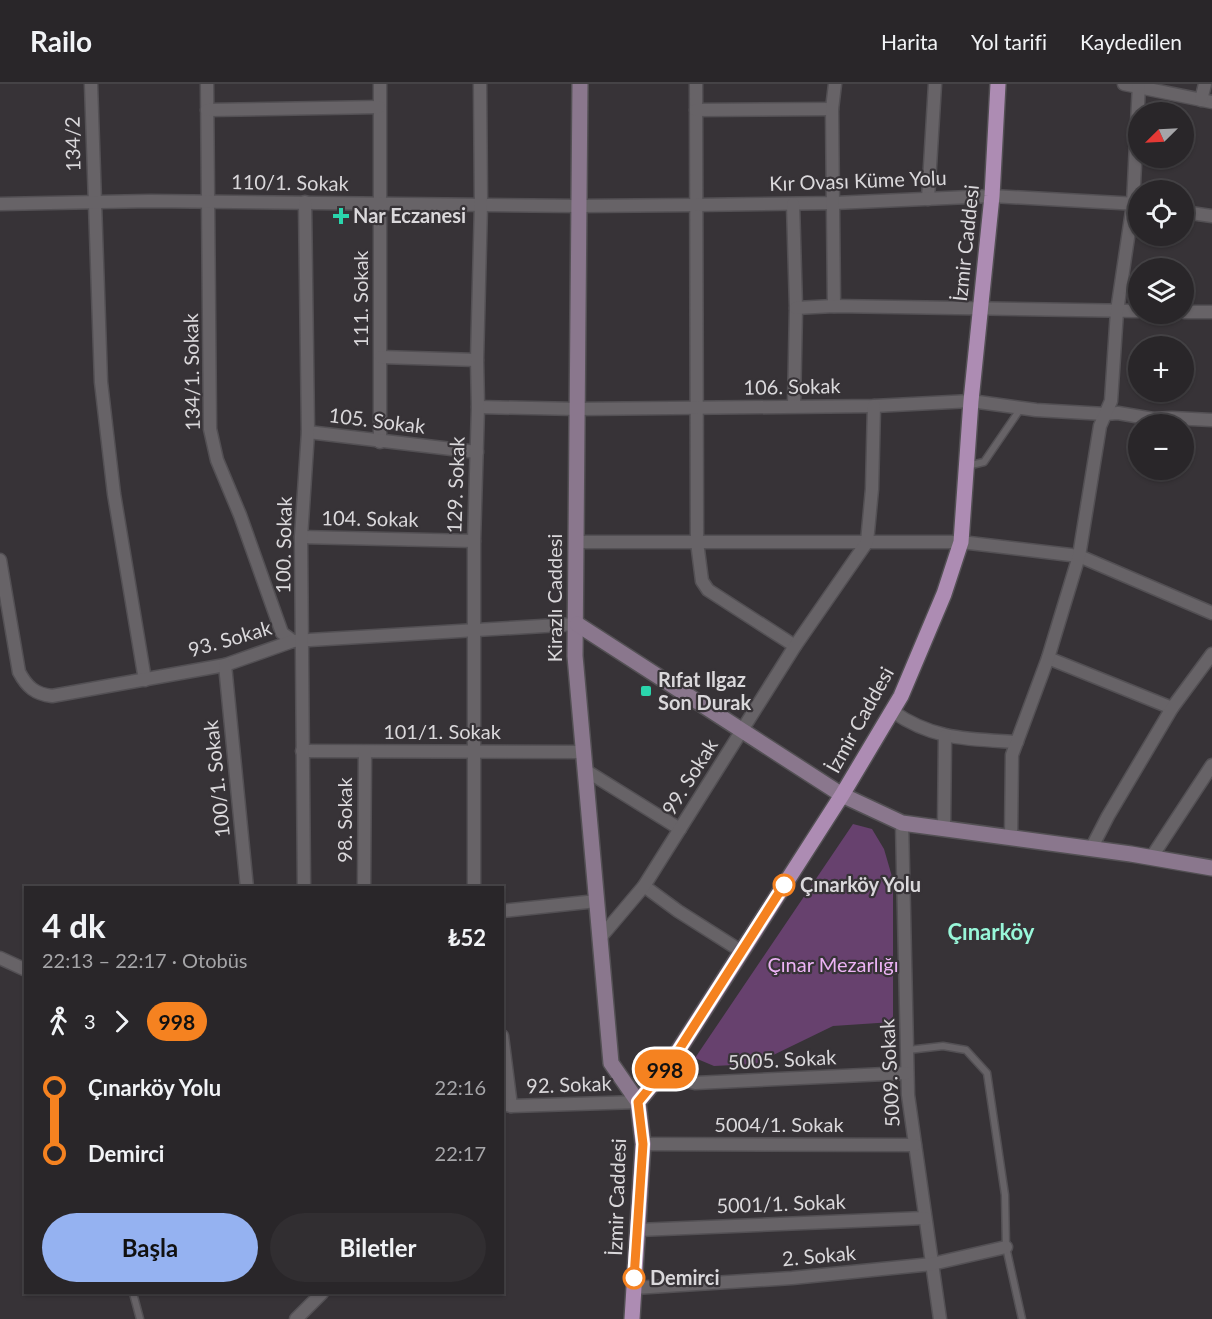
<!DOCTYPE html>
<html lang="tr">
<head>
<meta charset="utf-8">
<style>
  :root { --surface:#292629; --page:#312e31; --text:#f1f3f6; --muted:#a5a5a8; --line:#454346; --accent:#95b2f1 }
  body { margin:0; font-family:Lato,sans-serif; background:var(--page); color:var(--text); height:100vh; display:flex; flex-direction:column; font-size:22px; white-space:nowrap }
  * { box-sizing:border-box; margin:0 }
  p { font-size:20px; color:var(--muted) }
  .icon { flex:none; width:33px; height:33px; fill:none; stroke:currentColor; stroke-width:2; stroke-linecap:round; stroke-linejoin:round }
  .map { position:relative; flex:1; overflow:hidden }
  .details { position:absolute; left:24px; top:802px; width:480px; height:408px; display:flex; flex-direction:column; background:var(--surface); border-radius:0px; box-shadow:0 2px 4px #0004,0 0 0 2px var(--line) }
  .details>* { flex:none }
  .badge { padding:0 12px; border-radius:20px; font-size:21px; line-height:39px }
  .needle { width:39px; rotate:246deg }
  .controls { position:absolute; left:1128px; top:18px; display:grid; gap:12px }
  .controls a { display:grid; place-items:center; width:66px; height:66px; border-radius:50%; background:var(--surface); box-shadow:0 2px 4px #0004,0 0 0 2px var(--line); font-size:30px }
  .map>.badge { position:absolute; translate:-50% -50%; box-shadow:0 0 0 3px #fff }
  .legs { display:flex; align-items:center; gap:9px; height:66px; padding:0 18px; font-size:20px }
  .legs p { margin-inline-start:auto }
  .headline { display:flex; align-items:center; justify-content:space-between; height:102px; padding:0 18px }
  h1 { font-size:33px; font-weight:700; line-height:45px }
  .action { display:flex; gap:12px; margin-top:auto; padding:12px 18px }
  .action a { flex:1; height:69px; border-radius:36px; background:var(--accent); color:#111; font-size:24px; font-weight:700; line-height:69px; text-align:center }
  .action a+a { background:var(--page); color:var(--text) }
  ul { padding:0 18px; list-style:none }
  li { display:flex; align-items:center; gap:21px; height:66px; font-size:22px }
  li i { display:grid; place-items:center; width:9px; height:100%; margin:0 8px; background:currentColor }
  li i::after { content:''; width:15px; height:15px; margin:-8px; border:4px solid; border-radius:50%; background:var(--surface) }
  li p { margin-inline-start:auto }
  li:first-child i { background:linear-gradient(#0000 50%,currentColor 0) }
  li:last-child i { background:linear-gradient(currentColor 50%,#0000 0) }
  header { display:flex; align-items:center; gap:36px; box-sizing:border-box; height:84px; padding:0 30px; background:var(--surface); border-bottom:2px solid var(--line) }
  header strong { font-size:28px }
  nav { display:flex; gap:33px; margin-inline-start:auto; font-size:21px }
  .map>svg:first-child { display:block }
  .green { fill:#67416e }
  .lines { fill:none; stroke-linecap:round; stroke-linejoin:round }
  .lane-casing { stroke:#535054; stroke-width:9 }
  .street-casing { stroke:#535054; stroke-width:15 }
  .secondary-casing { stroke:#535054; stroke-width:18 }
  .primary-casing { stroke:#535054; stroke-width:18 }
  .lane { stroke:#676367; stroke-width:6 }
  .street { stroke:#676367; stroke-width:12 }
  .secondary { stroke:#8a778d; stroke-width:15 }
  .primary { stroke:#ad8cb3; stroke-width:15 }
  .line-1-casing { stroke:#fff; stroke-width:14 }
  .line-1 { stroke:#f58220; stroke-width:9 }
  .poi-dot { fill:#2ad5ac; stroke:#373337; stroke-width:2 }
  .stop-1-dot { fill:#fff; stroke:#f58220; stroke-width:3 }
  .labels { text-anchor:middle; stroke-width:4.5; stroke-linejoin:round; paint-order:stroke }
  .street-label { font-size:20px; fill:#dad8db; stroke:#373337 }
  .poi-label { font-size:20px; font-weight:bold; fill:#dad8db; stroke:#373337; text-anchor:start }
  .stop-label { font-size:20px; font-weight:bold; fill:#dad8db; stroke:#373337; text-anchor:start }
  .park-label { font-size:20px; fill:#ecb3f5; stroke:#373337 }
  .quarter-label { font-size:22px; font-weight:bold; fill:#98f7d9; stroke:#373337 }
</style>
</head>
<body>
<header>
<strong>Railo</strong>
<nav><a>Harita</a><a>Yol tarifi</a><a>Kaydedilen</a></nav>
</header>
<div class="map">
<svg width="1212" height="1235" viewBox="0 0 1212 1235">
  <rect width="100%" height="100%" fill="#373337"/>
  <!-- green -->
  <polygon class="green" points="853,740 872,745 884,765 893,796 893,938 833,942 755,980 714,982 695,974"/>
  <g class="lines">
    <defs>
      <g id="lane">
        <polyline points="967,382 984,378 1021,324"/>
        <polyline points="908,966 943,962 966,966 987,989 1005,1111 1006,1163 1022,1235"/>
        <polyline points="133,1209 140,1235"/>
      </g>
      <g id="street">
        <polyline points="91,0 101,298 114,410 145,596"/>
        <polyline points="207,0 210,345 217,376 240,431 282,549 293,557"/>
        <polyline points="380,0 380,358"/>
        <polyline points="696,0 697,458 702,497 708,506 795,562"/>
        <polyline points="1124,0 1212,18"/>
        <polyline points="1201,16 1205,0"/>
        <polyline points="207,26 379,23"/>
        <polyline points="696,26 832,25"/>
        <polyline points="928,115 935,0"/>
        <polyline points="0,120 150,117 579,122 695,121 834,119 992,112 1138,120"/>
        <polyline points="793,120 796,224 794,321"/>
        <polyline points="1184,128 1212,132"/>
        <polyline points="834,222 832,25 835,0"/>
        <polyline points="796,224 834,222 1138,227"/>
        <polyline points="1184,228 1212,228"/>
        <polyline points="381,273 477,276"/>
        <polyline points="478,323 578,325 874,322 971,317 1036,326 1105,330 1118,329 1153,335 1172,334 1212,336"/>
        <polyline points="308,348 477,368"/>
        <polyline points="301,453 474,457"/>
        <polyline points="576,458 961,458 1079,472 1212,529"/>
        <path d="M0,476L19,588C27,603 35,610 52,612L225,581L293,557L577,540"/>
        <polyline points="1048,574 1172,624"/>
        <polyline points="225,581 247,804"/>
        <path d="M892,627C933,656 968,655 1017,658"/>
        <polyline points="302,667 583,668"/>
        <polyline points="585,686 680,745"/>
        <polyline points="902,739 908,1011 940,1235"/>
        <polyline points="944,745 945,652"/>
        <polyline points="1011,754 1012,671 1048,574 1079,472 1100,342 1111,317 1117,227 1133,120 1139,0"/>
        <polyline points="1091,765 1108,732 1172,624 1212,570"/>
        <polyline points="1151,774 1212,681"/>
        <polyline points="644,802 678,827 741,867"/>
        <polyline points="304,804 301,453 308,348 305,118"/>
        <polyline points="364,804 365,668"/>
        <polyline points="474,804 474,457 478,323 477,276 481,120 480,0"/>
        <polyline points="502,827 597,817"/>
        <polyline points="600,854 644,802 795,562 867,458 872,405 874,322"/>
        <polyline points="0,874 26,886"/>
        <polyline points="502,952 511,1022"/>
        <polyline points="659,991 695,999 907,989"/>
        <polyline points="502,1020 511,1022 638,1018"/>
        <polyline points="643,1060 915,1061"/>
        <polyline points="638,1146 925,1134"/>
        <polyline points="634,1204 792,1194 932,1180 1006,1163"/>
        <polyline points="296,1235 322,1209"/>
      </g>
      <g id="secondary">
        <polyline points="580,0 575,572 611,979 638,1018"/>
        <polyline points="577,540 842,711 902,739 1131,770 1212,784"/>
      </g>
      <polyline id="primary" points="632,1235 643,1060 638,1018 671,978 842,711 901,612 944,510 961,458 971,317 992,112 998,0"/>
    </defs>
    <!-- lane casing -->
    <use href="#lane" class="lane-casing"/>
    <!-- street casing -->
    <use href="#street" class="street-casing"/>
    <!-- secondary casing -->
    <use href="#secondary" class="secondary-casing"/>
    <!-- primary casing -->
    <use href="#primary" class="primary-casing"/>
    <!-- lane -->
    <use href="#lane" class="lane"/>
    <!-- street -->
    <use href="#street" class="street"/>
    <!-- secondary -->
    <use href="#secondary" class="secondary"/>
    <!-- primary -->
    <use href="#primary" class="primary"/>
  </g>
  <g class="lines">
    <defs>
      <polyline id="line-1" points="634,1194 643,1060 638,1018 671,978 784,801"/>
    </defs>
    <!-- line-1 casing -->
    <use href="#line-1" class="line-1-casing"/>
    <!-- line-1 -->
    <use href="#line-1" class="line-1"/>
  </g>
  <!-- markers -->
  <g class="poi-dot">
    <path d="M338 123h6v6h6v6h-6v6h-6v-6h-6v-6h6z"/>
    <rect x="640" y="601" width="12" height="12" rx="3"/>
  </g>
  <g class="stop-1-dot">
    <circle cx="784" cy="801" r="10"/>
    <circle cx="634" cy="1194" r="10"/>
  </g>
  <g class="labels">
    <!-- street labels -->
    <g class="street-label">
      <text transform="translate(73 60) rotate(-91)" y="7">134/2</text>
      <text transform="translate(858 97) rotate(-2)" y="7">Kır Ovası Küme Yolu</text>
      <text transform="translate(290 99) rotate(1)" y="7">110/1. Sokak</text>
      <text transform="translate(966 159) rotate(-84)" y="7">İzmir Caddesi</text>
      <text transform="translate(361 215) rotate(-90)" y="7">111. Sokak</text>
      <text transform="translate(192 288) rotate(-91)" y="7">134/1. Sokak</text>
      <text transform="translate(792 303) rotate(-1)" y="7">106. Sokak</text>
      <text transform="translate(377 337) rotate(7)" y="7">105. Sokak</text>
      <text transform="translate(456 401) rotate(-88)" y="7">129. Sokak</text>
      <text transform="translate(370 435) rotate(1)" y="7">104. Sokak</text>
      <text transform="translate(284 461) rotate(-89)" y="7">100. Sokak</text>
      <text transform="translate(555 514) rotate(-90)" y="7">Kirazlı Caddesi</text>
      <text transform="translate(230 555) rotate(-16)" y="7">93. Sokak</text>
      <text transform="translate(860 636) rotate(-61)" y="7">İzmir Caddesi</text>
      <text x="442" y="655">101/1. Sokak</text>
      <text transform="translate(690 693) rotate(-58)" y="7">99. Sokak</text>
      <text transform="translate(217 695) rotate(-96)" y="7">100/1. Sokak</text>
      <text transform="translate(345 736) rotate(-90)" y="7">98. Sokak</text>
      <text transform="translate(782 976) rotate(-3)" y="7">5005. Sokak</text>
      <text transform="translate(890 989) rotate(-93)" y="7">5009. Sokak</text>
      <text transform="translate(569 1001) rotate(-2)" y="7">92. Sokak</text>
      <text x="779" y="1048">5004/1. Sokak</text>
      <text transform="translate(617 1113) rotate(-88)" y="7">İzmir Caddesi</text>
      <text transform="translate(781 1120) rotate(-2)" y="7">5001/1. Sokak</text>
      <text transform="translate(819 1172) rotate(-5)" y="7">2. Sokak</text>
    </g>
    <!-- poi labels -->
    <g class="poi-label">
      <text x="353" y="139">Nar Eczanesi</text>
      <text x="658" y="603">Rıfat Ilgaz<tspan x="658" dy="23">Son Durak</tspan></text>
    </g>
    <!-- stop labels -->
    <g class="stop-label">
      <text x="800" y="808">Çınarköy Yolu</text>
      <text x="650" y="1201">Demirci</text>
    </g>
    <!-- park labels -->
    <g class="park-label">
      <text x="833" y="888">Çınar Mezarlığı</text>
    </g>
    <!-- quarter labels -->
    <g class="quarter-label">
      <text x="991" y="856">Çınarköy</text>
    </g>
  </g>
</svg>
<div class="controls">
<a><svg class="needle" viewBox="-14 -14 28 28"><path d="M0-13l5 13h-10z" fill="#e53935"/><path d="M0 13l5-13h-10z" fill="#a5a5a8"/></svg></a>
<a><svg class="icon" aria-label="locate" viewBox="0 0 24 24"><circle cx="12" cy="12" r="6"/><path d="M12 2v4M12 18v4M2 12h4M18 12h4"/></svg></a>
<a><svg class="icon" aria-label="layers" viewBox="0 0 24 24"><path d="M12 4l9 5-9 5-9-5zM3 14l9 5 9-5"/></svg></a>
<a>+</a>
<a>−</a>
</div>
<b class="badge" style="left:665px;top:985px;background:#f58220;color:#111">998</b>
<section class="details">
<div class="headline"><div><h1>4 dk</h1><p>22:13 – 22:17 · Otobüs</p></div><b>₺52</b></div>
<div class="legs"><svg class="icon" aria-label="walk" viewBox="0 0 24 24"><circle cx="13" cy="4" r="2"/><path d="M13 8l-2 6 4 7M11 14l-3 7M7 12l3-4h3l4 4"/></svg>3<svg class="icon" aria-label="forward" viewBox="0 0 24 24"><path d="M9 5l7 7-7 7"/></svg><b class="badge" style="background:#f58220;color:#111">998</b></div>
<ul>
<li><i style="color:#f58220"></i><b>Çınarköy Yolu</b><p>22:16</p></li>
<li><i style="color:#f58220"></i><b>Demirci</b><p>22:17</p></li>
</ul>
<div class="action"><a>Başla</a><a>Biletler</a></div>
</section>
</div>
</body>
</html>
